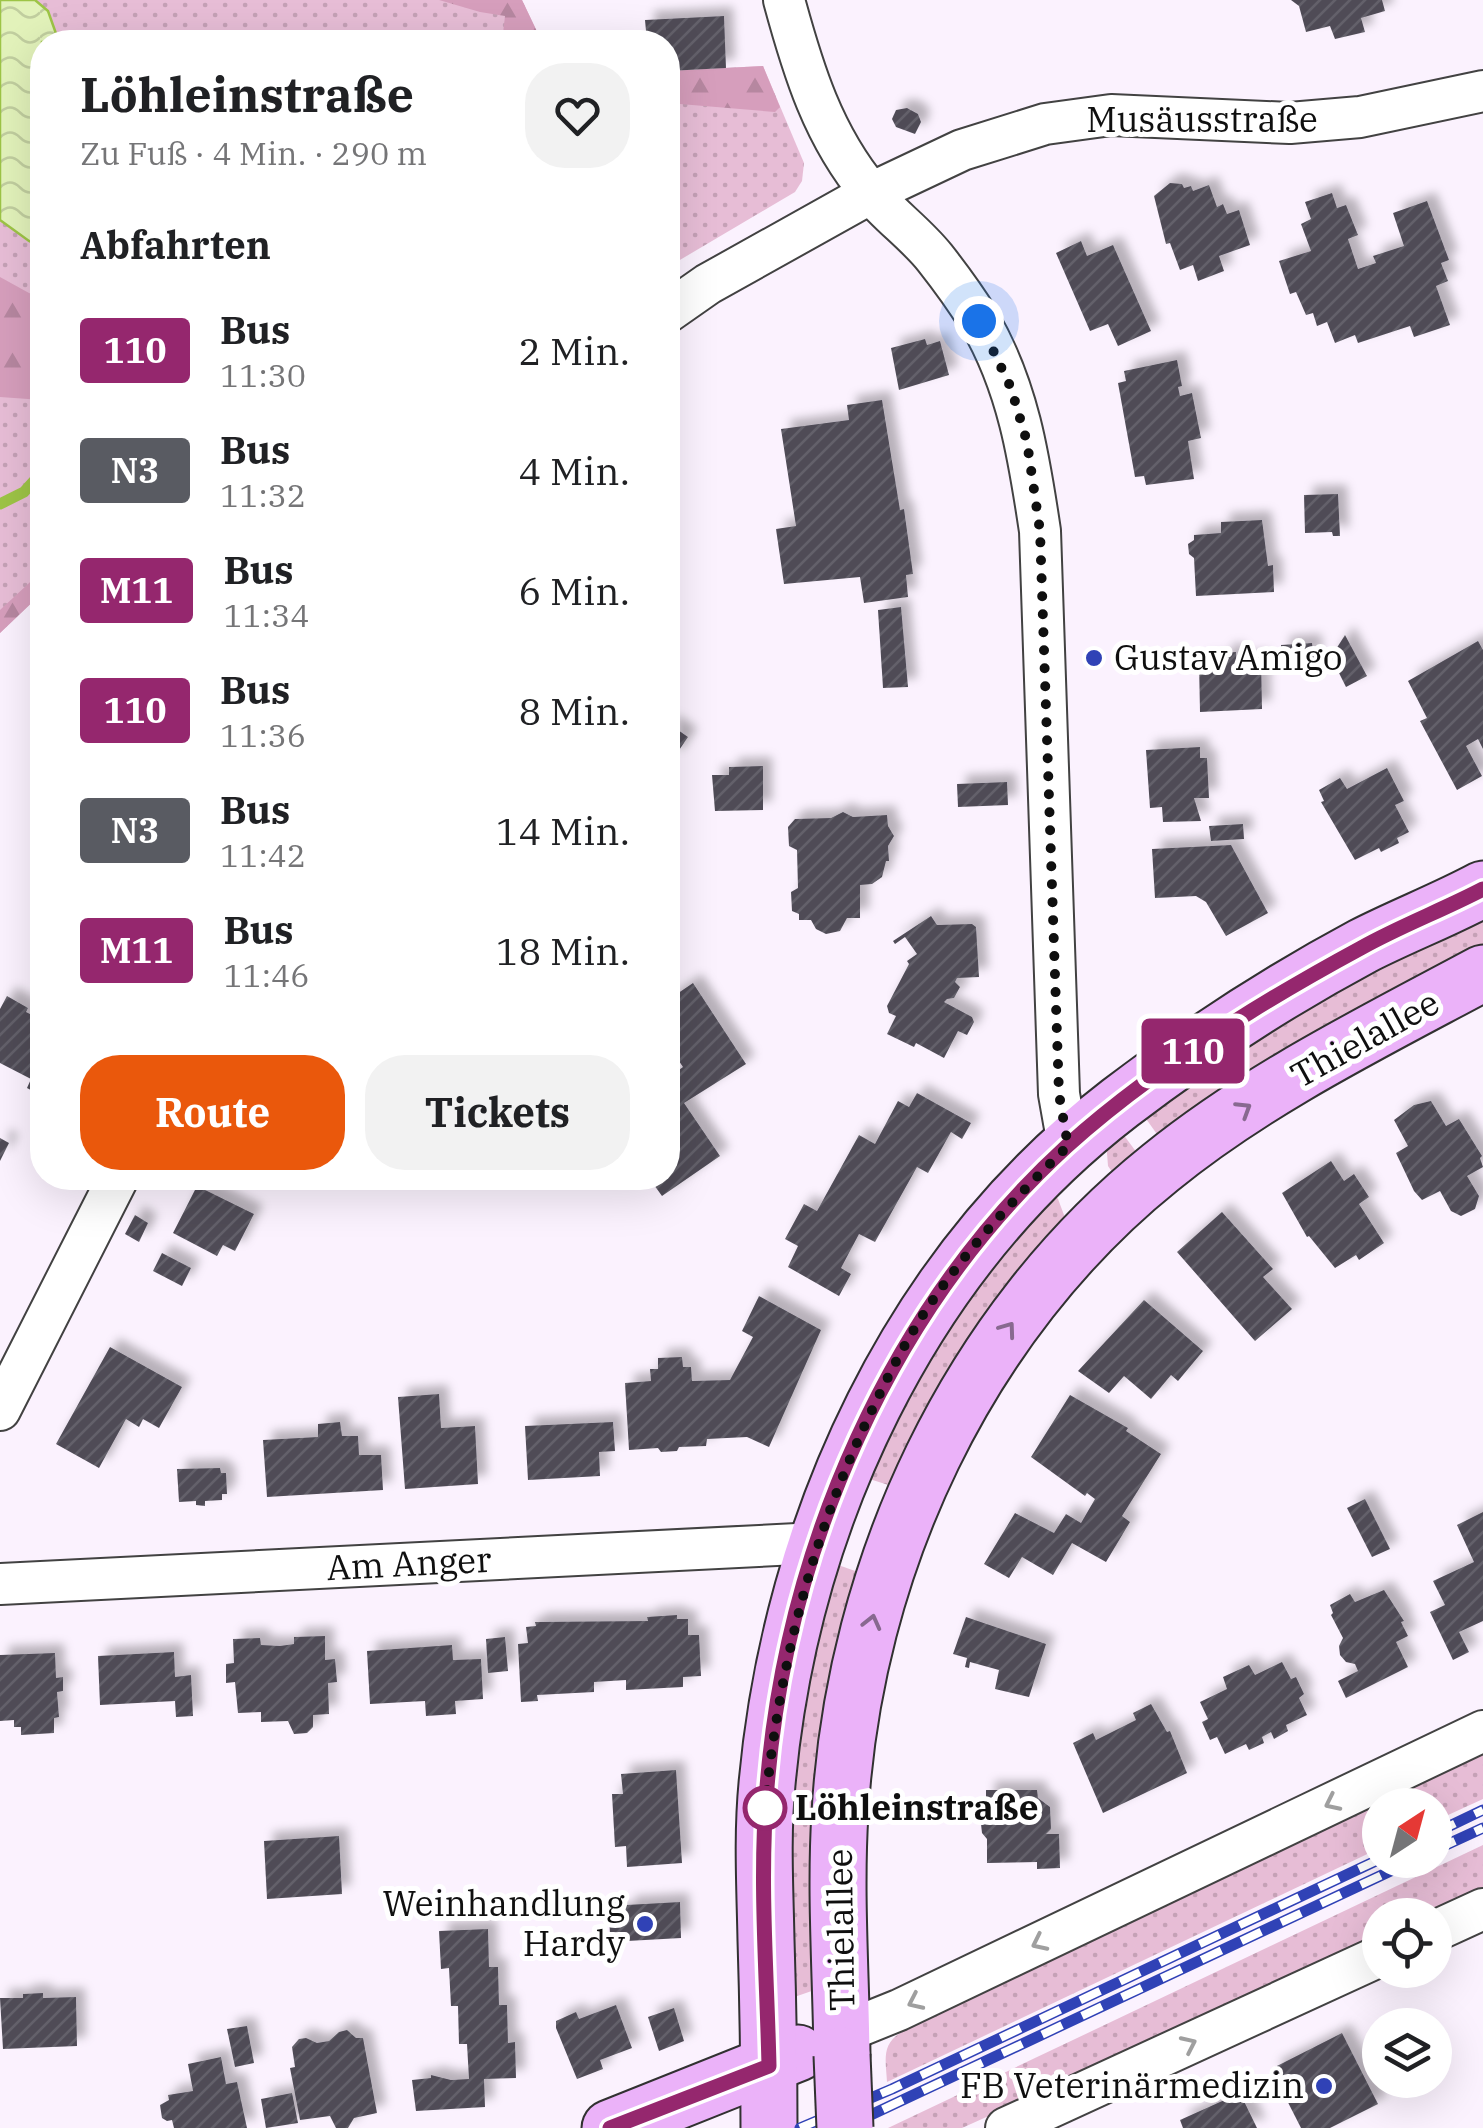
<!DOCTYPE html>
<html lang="de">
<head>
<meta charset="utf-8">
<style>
  :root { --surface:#fff; --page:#f2f2f2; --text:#202124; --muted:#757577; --accent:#ea580c }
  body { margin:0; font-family:"IBM Plex Serif",serif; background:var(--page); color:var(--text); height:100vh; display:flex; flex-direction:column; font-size:38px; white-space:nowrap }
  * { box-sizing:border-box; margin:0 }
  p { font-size:32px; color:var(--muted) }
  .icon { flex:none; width:55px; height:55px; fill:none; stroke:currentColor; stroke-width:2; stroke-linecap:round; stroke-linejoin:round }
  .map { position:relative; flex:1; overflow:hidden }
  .drawer { position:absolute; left:30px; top:30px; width:650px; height:1160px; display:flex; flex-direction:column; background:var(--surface); border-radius:40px; box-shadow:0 10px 40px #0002 }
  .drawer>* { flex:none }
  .badge { padding:0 20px; border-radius:8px; font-size:35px; line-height:65px }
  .needle { width:65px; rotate:36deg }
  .fabs { position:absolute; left:1362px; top:1788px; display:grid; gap:20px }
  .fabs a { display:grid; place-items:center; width:90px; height:90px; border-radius:50%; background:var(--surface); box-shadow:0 10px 40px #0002; font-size:50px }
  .you { position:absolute; width:50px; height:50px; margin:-25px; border:8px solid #fff; border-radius:50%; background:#1a73e8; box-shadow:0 0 0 15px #1a73e833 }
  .map>.badge { position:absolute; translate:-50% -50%; box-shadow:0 0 0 5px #fff }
  h2 { padding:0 50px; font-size:38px; line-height:90px }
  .round { display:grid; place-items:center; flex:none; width:105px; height:105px; border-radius:40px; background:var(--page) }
  .overview { display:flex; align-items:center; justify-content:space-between; height:170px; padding:0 50px }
  h1 { font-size:48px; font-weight:700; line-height:75px }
  .primary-button { display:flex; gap:20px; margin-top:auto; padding:20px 50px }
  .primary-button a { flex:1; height:115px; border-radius:40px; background:var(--accent); color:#fff; font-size:40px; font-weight:700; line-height:115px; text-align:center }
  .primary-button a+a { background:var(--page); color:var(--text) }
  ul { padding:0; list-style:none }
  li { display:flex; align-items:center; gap:30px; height:120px; padding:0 50px }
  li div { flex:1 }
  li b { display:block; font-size:38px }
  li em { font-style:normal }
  li .badge { min-width:110px; font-weight:700; text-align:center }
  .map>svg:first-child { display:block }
  .grass { fill:url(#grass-dots) }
  .forest { fill:url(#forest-firs) }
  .water { fill:url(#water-waves); stroke:#9dc446; stroke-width:2.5 }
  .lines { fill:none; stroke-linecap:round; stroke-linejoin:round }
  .stream { stroke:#9dc446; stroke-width:11 }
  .building { fill:url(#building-hatch); filter:url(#shadow) }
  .street-casing { stroke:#424242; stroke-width:44 }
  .secondary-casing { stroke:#313131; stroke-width:59 }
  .street { stroke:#fff; stroke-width:40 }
  .secondary { stroke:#ebb2f9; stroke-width:55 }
  .rail-casing { stroke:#3042b6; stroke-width:11 }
  .rail { stroke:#fff; stroke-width:8; stroke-dasharray:22; stroke-linecap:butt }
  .secondary-bridge-casing { stroke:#313131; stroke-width:59; stroke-linecap:butt }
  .secondary-bridge { stroke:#ebb2f9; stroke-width:55 }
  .oneway { stroke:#886990 }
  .oneway2 { stroke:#9f9f9f }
  .line-casing { stroke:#fff; stroke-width:22 }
  .line { stroke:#95276e; stroke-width:15 }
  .walk { stroke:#0f0f0f; stroke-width:10; stroke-dasharray:0 18 }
  .poi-dot { fill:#3042b6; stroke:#fff; stroke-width:4 }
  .stop-dot { fill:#fff; stroke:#95276e; stroke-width:5 }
  .labels { text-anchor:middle; stroke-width:10; stroke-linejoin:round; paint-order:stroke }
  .street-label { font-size:35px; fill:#0f0f0f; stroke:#fff }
  .poi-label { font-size:35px; fill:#0f0f0f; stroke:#fff; text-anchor:end }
  .stop-label { font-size:35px; font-weight:bold; fill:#0f0f0f; stroke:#fff; text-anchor:start }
</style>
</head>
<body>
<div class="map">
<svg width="1483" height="2128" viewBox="0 0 1483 2128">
  <defs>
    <pattern id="grass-dots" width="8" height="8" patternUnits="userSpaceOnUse" patternTransform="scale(2.5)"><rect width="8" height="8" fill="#e7bdd6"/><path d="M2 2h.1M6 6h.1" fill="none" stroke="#c5a1b6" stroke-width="1.8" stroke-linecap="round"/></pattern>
    <pattern id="forest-firs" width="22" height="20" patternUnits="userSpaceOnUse" patternTransform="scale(2.5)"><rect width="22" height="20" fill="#d69ebc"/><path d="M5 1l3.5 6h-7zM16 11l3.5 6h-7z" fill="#b687a0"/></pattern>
    <pattern id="water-waves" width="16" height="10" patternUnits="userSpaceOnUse" patternTransform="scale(2.5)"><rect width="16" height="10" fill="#e2f2ba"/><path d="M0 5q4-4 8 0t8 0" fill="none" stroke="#c1ce9f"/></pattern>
    <pattern id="building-hatch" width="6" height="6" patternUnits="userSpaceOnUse" patternTransform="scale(2.5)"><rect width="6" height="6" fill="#4f4c57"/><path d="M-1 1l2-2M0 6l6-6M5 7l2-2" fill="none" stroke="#64616a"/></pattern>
    <filter id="shadow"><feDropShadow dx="9" dy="-9" stdDeviation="5" flood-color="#0004"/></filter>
  </defs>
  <rect width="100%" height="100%" fill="#fbf2fe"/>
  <!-- grass -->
  <g class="grass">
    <polygon points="0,0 522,0 542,42 42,42 42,593 0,633"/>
    <polygon points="763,66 804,163 802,181 795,192 668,267 668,71"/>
    <polygon points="1483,908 1483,957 1164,1144 1139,1109 1193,1071"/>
    <polygon points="1117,1126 1143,1161 1115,1176 1108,1166 1106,1140"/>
    <polygon points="1053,1193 1058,1199 1067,1223 901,1489 860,1476 931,1336"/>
    <polygon points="838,1565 861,1573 826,1986 783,2001 787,1755"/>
    <path d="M1483,1751V1799L1435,1821V1805H1380V1848L887,2082C886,2062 881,2045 900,2033Z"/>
    <polygon points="1483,1845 1483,1893 1434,1915 1380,1915 1380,1940 962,2128 888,2128"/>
  </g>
  <!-- forest -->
  <g class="forest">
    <polygon points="439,0 522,0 542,42 502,42 505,16 480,12"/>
    <polygon points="763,66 780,107 775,112 668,103 668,71"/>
    <polygon points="0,277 29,293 42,297 42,400 0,397"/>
    <polygon points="42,571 42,593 0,633 0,610"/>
  </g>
  <!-- water -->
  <polygon class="water" points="0,0 35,0 48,11 59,42 42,42 42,247 29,241 0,220"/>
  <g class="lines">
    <!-- stream -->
    <polyline class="stream" points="0,504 24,492 42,472"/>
  </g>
  <!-- building -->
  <g class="building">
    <polygon points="1291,0 1382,0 1385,11 1361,18 1365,32 1335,39 1330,26 1306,32 1299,6"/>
    <polygon points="724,16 726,68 668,71 668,42 647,42 645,20"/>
    <polygon points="907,108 918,114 921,122 915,134 896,127 892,119 896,110"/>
    <polygon points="1170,183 1182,184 1184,188 1191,186 1193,191 1209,185 1217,207 1223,204 1227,214 1239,210 1250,245 1219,256 1224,271 1198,281 1193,265 1180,270 1170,243 1166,244 1154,196"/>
    <polygon points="1332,193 1337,208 1346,205 1358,235 1348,239 1358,269 1376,263 1373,256 1404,246 1393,213 1427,201 1449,260 1441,263 1448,281 1436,286 1450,325 1414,337 1410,326 1358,343 1355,335 1335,343 1327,322 1317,326 1313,313 1306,315 1296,292 1290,294 1279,261 1311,251 1301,224 1311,219 1305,202"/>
    <polygon points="1081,241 1087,256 1113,245 1151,331 1118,346 1108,324 1090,331 1056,253"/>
    <polygon points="925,339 927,345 940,341 949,375 899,390 891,348"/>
    <polygon points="1177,360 1182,386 1178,387 1180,396 1192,393 1201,438 1188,441 1194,479 1146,485 1144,476 1135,477 1118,383 1126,381 1124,371"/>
    <polygon points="882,400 900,510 904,509 913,574 906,575 908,597 864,603 860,577 784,584 776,529 796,526 781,429 849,420 847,405"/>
    <polygon points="1338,494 1340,536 1333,536 1332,532 1305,533 1304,495"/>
    <polygon points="1262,520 1268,566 1273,565 1274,592 1196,596 1194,558 1189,554 1188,544 1194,540 1194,535 1221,533 1221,522"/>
    <polygon points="901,607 908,687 883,688 878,610"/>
    <polygon points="1345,635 1367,676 1346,687 1331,657"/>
    <polygon points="1478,641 1483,650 1483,749 1478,739 1466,746 1482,776 1457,790 1420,721 1427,718 1408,681"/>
    <polygon points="1312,643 1314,659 1281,661 1281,645"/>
    <polygon points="1236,652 1236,661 1261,659 1262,709 1200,712 1199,662 1224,661 1223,653"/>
    <polygon points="668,723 688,737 673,759 668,755"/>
    <polygon points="1200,747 1200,758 1207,758 1209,798 1194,798 1201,821 1163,822 1162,807 1150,808 1146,750"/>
    <polygon points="763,766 763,810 715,811 712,775 729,775 729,767"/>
    <polygon points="1387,768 1404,801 1395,805 1409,832 1397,838 1399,843 1381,852 1379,848 1355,860 1321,802 1324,801 1319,790 1340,778 1347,789"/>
    <polygon points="1007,782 1008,805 958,807 957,784"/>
    <polygon points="843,812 853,817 887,815 888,826 894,836 888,846 889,861 886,861 882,877 872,884 860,885 860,918 847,918 840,931 826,934 816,929 811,920 799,920 799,914 792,911 791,892 798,888 797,850 789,846 788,827 795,819 831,818"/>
    <polygon points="1243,824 1244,839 1211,841 1209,826"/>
    <polygon points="1231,845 1268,913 1226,936 1206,902 1196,896 1155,898 1152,849"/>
    <polygon points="42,911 42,942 30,936"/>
    <polygon points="931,916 937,925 972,924 976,927 979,977 957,978 955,982 960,987 954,998 947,999 944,1002 972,1017 974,1022 967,1035 958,1031 944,1058 916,1043 914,1047 887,1034 896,1016 889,1013 887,1006 909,964 907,961 917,954 905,937 895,944 893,941"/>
    <polygon points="693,983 746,1064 684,1103 720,1156 662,1196 649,1178 668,1178 668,1078 683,1067 668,1045 668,1000"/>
    <polygon points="7,996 28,1008 26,1012 42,1020 42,1096 27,1088 31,1079 0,1063 0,1009"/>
    <polygon points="917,1093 971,1123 962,1139 951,1132 928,1173 917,1167 875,1242 859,1234 841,1268 851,1274 839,1296 788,1267 798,1246 785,1239 804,1204 817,1211 859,1135 875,1144 898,1101 909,1107"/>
    <polygon points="1431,1101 1446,1126 1459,1119 1482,1156 1480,1158 1483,1167 1467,1176 1479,1196 1475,1209 1461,1216 1451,1211 1440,1191 1422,1200 1414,1191 1396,1153 1408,1146 1394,1120 1414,1105"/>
    <polygon points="0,1138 9,1143 0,1161"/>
    <polygon points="1331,1161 1344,1181 1354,1174 1369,1197 1359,1204 1384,1243 1359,1260 1356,1255 1335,1268 1309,1236 1307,1237 1282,1193"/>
    <polygon points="197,1186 254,1214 235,1251 223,1245 217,1256 173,1233"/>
    <polygon points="1222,1212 1273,1269 1263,1277 1292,1309 1255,1341 1177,1252"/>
    <polygon points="135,1215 148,1223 139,1242 125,1234"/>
    <polygon points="162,1253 191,1268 182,1286 153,1271"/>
    <polygon points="759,1296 821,1330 769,1447 747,1437 707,1439 706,1446 679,1447 677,1451 661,1452 658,1448 629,1450 625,1383 651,1381 650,1369 658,1369 658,1358 682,1357 683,1367 691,1367 692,1381 730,1380 753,1337 742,1331"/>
    <polygon points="1144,1300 1203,1351 1178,1381 1171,1375 1151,1399 1124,1376 1109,1393 1078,1371"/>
    <polygon points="110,1347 182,1387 159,1428 143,1419 139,1427 126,1419 99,1468 56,1444"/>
    <polygon points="439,1394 441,1428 475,1426 478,1484 405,1489 398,1397"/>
    <polygon points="1070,1395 1128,1428 1126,1431 1161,1454 1122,1516 1130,1522 1106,1562 1072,1543 1053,1575 1022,1557 1009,1578 984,1564 1015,1513 1054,1533 1066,1514 1081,1523 1095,1499 1087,1493 1085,1496 1031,1457"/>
    <polygon points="340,1422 342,1436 358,1436 359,1455 381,1455 383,1490 267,1497 263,1440 318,1437 318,1424"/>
    <polygon points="613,1422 615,1451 599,1452 600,1476 528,1480 525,1426"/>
    <polygon points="220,1468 221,1473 226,1473 227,1494 222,1494 222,1500 205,1501 205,1506 196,1505 196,1501 179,1502 177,1469"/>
    <polygon points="1365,1499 1390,1549 1372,1557 1347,1508"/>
    <polygon points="1483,1512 1483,1621 1459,1632 1469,1652 1453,1660 1430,1612 1445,1605 1433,1581 1474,1562 1457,1525"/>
    <polygon points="1384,1590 1404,1621 1401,1622 1408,1636 1396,1642 1408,1667 1346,1698 1338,1681 1358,1671 1355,1664 1346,1662 1340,1655 1339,1646 1343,1638 1331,1615 1333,1613 1330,1605 1350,1594 1355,1602"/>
    <polygon points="677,1615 677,1619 688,1619 688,1635 699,1635 701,1676 683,1677 683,1687 626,1690 626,1680 594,1682 594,1692 537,1695 538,1701 521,1702 518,1644 528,1643 526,1627 536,1626 535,1622 648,1621 647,1617"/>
    <polygon points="966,1617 1046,1644 1029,1697 995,1689 999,1670 970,1662 969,1668 965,1667 967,1658 953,1654"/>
    <polygon points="325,1636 325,1660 335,1659 337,1682 328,1683 329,1714 313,1715 313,1727 307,1733 294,1734 288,1721 261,1722 261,1712 238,1713 235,1682 226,1683 226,1664 234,1663 233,1639 260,1638 261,1645 280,1646 294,1644 294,1637"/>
    <polygon points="505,1637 508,1671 488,1673 486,1639"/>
    <polygon points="452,1645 453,1660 481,1659 483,1699 455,1701 456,1714 426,1716 425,1701 370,1704 367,1651"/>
    <polygon points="174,1652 175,1677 191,1675 193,1716 176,1717 175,1701 100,1705 98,1656"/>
    <polygon points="55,1653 56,1678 63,1677 63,1691 57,1692 59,1717 54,1718 54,1733 21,1735 21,1727 14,1727 14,1720 0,1721 0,1655"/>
    <polygon points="1282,1662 1291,1679 1296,1677 1304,1694 1299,1698 1307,1715 1286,1725 1288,1731 1274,1739 1271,1732 1262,1737 1264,1743 1249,1750 1246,1744 1225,1754 1217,1737 1210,1740 1202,1722 1208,1719 1200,1702 1227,1689 1223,1677 1249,1665 1255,1675"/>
    <polygon points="1151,1704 1167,1732 1170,1731 1187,1773 1103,1813 1073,1743 1093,1733 1096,1740 1136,1720 1133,1713"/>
    <polygon points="676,1770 682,1863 627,1867 626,1846 615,1847 612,1794 623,1794 621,1774"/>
    <polygon points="986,1790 1037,1790 1038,1798 1050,1807 1051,1829 1046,1834 1059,1834 1060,1868 1037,1869 1037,1862 987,1863 987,1839 982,1833 981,1824 986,1818"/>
    <polygon points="339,1836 342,1894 267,1899 264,1841"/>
    <polygon points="680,1902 681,1938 627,1941 627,1935 610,1935 609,1913 626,1912 626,1905"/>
    <polygon points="488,1929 489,1967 498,1967 499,2005 507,2005 508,2043 515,2042 516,2078 484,2079 485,2107 416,2111 412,2080 431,2078 431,2075 451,2080 469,2079 467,2044 459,2044 458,2006 451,2006 449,1968 441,1969 439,1931"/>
    <polygon points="43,1993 43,1998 76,1997 77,2046 3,2049 0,1998 23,1998 23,1994"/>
    <polygon points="616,2005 632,2048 600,2060 603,2069 577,2079 556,2028 556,2021 576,2012 579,2019"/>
    <polygon points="674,2008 684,2041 659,2051 648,2017"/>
    <polygon points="247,2026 254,2063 235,2067 227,2029"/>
    <polygon points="347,2030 356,2038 363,2038 377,2113 354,2118 348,2128 336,2128 330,2116 300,2120 290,2068 295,2067 292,2047 299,2039 306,2038 317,2043 329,2041 339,2032"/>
    <polygon points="1342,2033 1378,2104 1330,2128 1301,2128 1271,2069"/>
    <polygon points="221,2057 226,2084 237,2082 247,2128 174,2128 172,2120 167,2121 162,2118 160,2105 169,2100 168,2095 193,2091 188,2064"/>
    <polygon points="292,2093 298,2123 266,2128 261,2099"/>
    <polygon points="1240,2093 1257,2128 1183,2128 1180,2120"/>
  </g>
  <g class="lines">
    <defs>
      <g id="street">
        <path d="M784,0C803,70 823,136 871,193C890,216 916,234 935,258C950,277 966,299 979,320C1018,386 1029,457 1040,531L1059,1094L1068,1145"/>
        <polyline points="668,312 708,284 871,193 962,150 1045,124 1111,115 1290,123 1360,117 1483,91"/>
        <polyline points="0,1410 118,1178"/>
        <polyline points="0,1584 817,1543"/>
        <polyline points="1435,1931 1483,1909"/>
        <polyline points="842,2033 899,2010 1483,1731"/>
        <polyline points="1006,2128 1380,1956"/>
      </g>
      <g id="secondary">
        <path d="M842,2055C841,1974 835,1893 840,1813C854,1567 967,1323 1160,1168C1257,1089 1373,1032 1483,973"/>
        <polyline points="610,2128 798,2053"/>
        <path d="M769,2128C769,2065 768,2003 766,1940C765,1888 762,1836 767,1784C791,1522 909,1265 1120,1103C1196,1045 1279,991 1363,946C1402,926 1444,910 1483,889"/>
      </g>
    </defs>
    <!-- street casing -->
    <use href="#street" class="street-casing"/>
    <!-- secondary casing -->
    <use href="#secondary" class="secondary-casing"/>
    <!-- street -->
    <use href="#street" class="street"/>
    <!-- secondary -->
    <use href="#secondary" class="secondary"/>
    <defs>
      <g id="rail">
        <polyline points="1435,1833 1483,1810"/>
        <polyline points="1435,1850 1483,1828"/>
        <polyline points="800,2128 892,2089 1380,1859"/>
        <polyline points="843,2128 1414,1860"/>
      </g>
    </defs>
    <!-- rail casing -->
    <use href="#rail" class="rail-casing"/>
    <!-- rail -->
    <use href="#rail" class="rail"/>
    <defs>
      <polyline id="secondary-bridge" points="842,2055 845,2128"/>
    </defs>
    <!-- secondary-bridge casing -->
    <use href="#secondary-bridge" class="secondary-bridge-casing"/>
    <!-- secondary-bridge -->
    <use href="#secondary-bridge" class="secondary-bridge"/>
  </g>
  <!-- one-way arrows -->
  <defs><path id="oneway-chevron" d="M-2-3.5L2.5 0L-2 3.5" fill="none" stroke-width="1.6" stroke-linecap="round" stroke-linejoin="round" transform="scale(2.5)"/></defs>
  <g class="oneway">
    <use href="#oneway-chevron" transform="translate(1244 1109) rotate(-32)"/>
    <use href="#oneway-chevron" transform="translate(1008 1329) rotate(-54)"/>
    <use href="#oneway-chevron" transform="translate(872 1622) rotate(-76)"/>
  </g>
  <g class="oneway2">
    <use href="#oneway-chevron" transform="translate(1332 1803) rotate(154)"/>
    <use href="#oneway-chevron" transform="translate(1039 1943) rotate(154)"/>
    <use href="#oneway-chevron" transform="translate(915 2002) rotate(155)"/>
    <use href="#oneway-chevron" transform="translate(1189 2044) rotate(-25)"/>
  </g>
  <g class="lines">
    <defs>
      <path id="line" d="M610,2128L769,2066C767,1974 759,1880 767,1787C786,1549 889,1309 1067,1146C1150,1071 1263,1001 1361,948C1400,926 1443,910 1483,889"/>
    </defs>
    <!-- line casing -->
    <use href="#line" class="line-casing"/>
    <!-- line -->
    <use href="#line" class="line"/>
    <!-- walk -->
    <path class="walk" d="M765,1808C779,1668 812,1533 874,1406C891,1370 910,1333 933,1300C972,1243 1019,1194 1068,1146L1059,1094L1040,531L1027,442L1011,388L979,321"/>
  </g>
  <!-- markers -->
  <g class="poi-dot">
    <circle cx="1094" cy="658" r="10"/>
    <circle cx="645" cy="1924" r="10"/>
    <circle cx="1324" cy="2086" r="10"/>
  </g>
  <circle class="stop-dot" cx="765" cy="1808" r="20"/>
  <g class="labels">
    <!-- street labels -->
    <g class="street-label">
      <text x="1202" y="132">Musäusstraße</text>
      <text transform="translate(1365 1039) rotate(-29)" y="12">Thielallee</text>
      <text transform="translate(409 1564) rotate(-3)" y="12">Am Anger</text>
      <text transform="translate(841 1930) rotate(-91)" y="12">Thielallee</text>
    </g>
    <!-- poi labels -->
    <g class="poi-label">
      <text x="1114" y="670" text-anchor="start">Gustav Amigo</text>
      <text x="625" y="1916">Weinhandlung<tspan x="625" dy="40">Hardy</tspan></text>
      <text x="1304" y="2098">FB Veterinärmedizin</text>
    </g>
    <!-- stop labels -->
    <g class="stop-label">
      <text x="795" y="1820">Löhleinstraße</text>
    </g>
  </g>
</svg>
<div class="fabs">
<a><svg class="needle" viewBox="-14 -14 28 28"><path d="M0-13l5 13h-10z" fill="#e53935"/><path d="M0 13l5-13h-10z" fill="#757577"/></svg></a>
<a><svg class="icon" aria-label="locate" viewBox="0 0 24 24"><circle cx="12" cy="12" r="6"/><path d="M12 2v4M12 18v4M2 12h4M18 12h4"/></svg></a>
<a><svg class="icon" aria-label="layers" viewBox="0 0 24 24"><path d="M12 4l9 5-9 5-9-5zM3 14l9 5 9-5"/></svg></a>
</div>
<div class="you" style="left:979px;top:321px"></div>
<b class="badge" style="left:1193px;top:1051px;background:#95276e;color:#fff">110</b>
<section class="drawer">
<div class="overview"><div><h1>Löhleinstraße</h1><p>Zu Fuß · 4 Min. · 290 m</p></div><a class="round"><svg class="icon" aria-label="heart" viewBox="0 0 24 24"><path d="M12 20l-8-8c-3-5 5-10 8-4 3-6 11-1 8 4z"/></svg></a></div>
<h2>Abfahrten</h2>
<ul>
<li><span class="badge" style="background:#95276e;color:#fff">110</span><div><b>Bus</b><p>11:30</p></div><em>2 Min.</em></li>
<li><span class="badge" style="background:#595b62;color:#fff">N3</span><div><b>Bus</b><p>11:32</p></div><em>4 Min.</em></li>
<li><span class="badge" style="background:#95276e;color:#fff">M11</span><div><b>Bus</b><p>11:34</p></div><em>6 Min.</em></li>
<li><span class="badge" style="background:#95276e;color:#fff">110</span><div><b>Bus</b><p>11:36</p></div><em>8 Min.</em></li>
<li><span class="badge" style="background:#595b62;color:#fff">N3</span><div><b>Bus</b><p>11:42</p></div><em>14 Min.</em></li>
<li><span class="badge" style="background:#95276e;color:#fff">M11</span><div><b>Bus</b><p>11:46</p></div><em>18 Min.</em></li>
</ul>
<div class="primary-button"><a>Route</a><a>Tickets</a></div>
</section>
</div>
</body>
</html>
